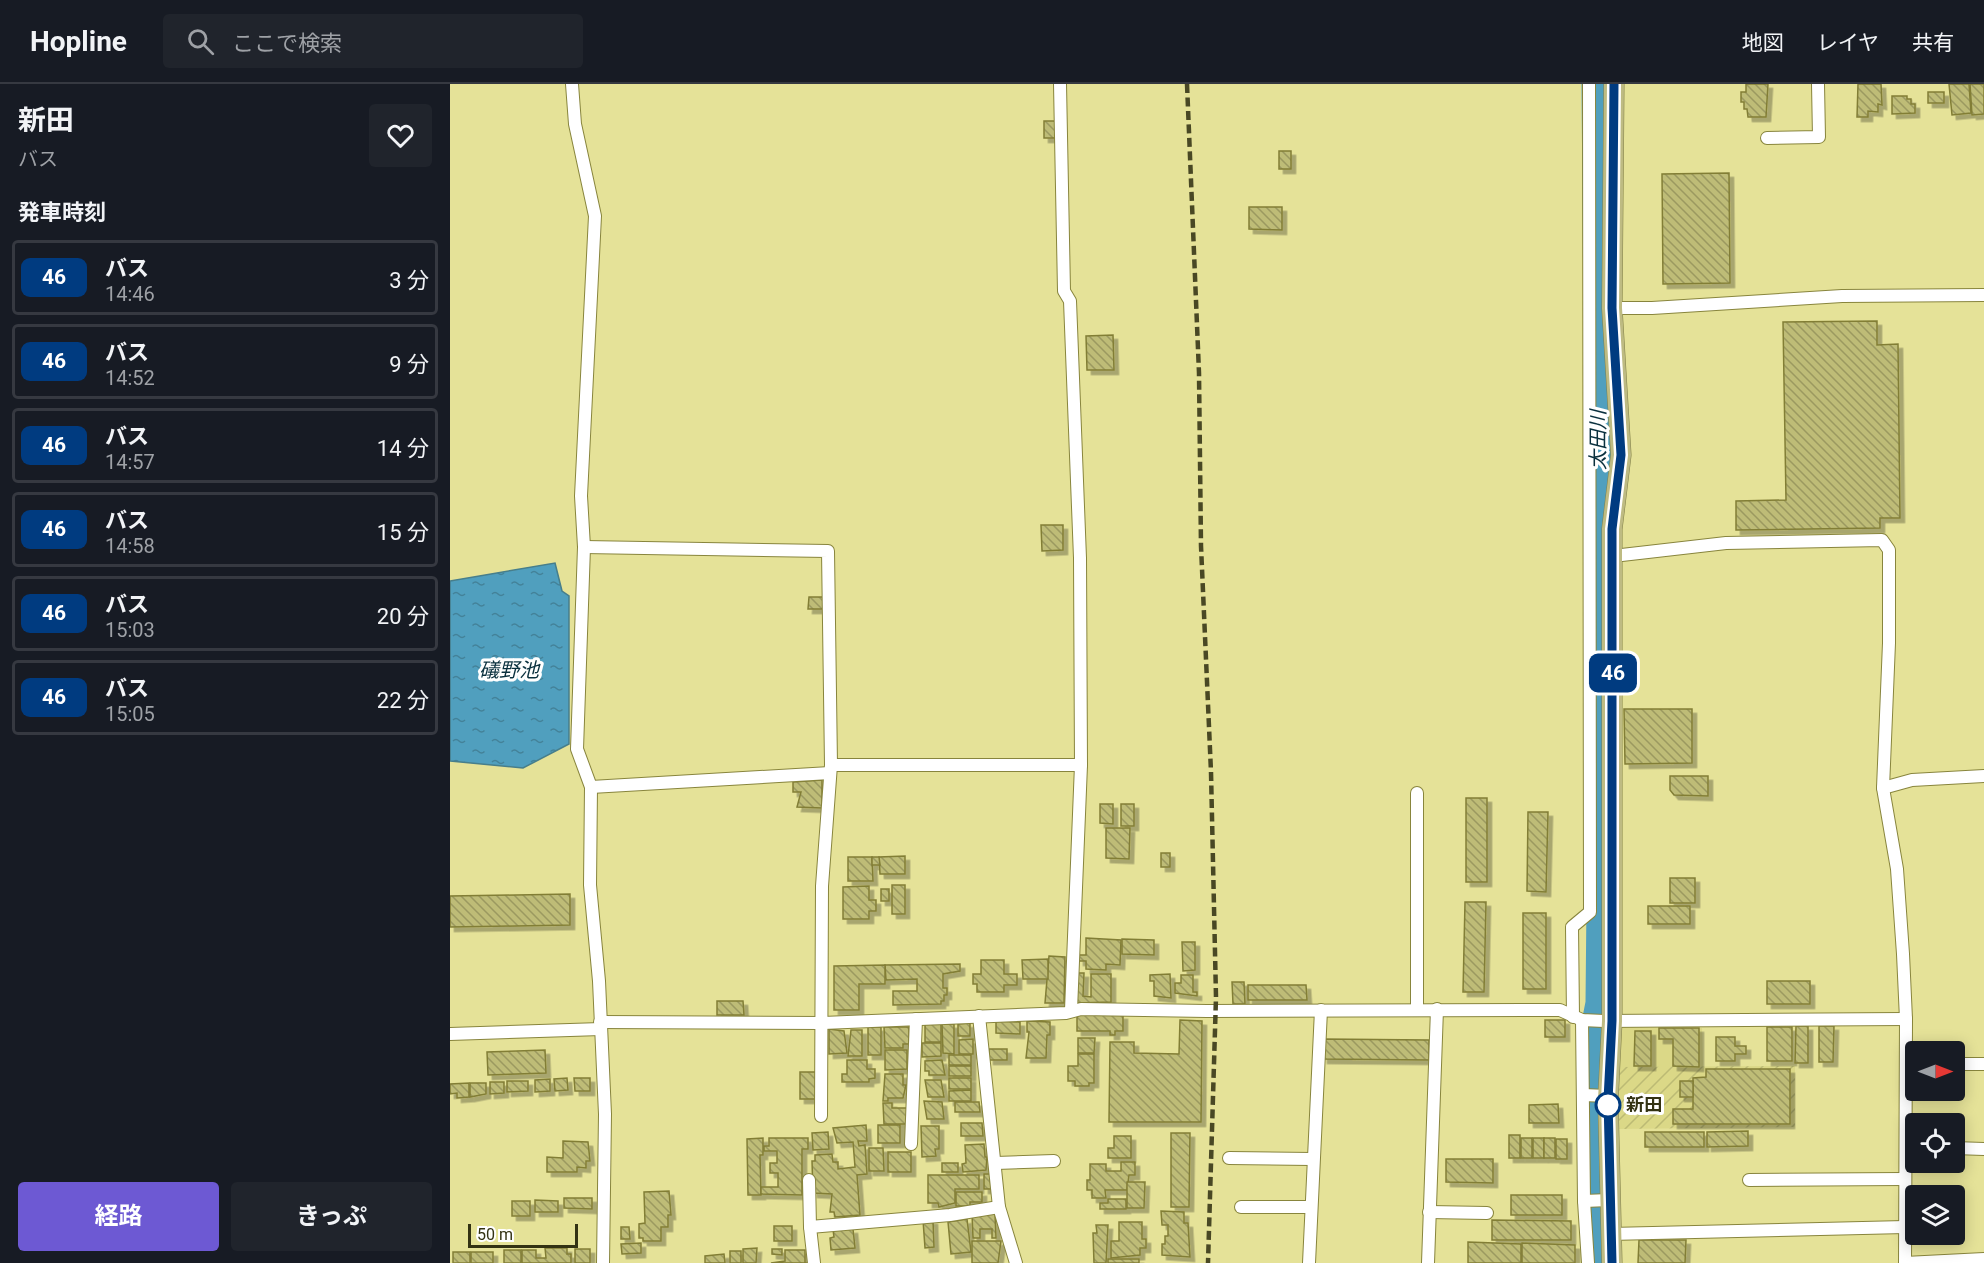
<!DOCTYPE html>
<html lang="ja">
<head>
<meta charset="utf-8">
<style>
  :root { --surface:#171b24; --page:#20242c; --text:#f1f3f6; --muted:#9ea1a6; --line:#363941; --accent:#6d59d3 }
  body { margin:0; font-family:Roboto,"Noto Sans JP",sans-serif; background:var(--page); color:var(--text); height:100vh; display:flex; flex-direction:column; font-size:22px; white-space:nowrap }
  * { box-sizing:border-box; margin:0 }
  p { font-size:20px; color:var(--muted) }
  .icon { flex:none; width:33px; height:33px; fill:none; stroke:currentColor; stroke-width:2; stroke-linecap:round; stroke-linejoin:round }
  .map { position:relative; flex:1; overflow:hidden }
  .drawer { display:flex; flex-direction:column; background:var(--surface); width:450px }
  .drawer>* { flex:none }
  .badge { padding:0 12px; border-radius:9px; font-size:21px; line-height:39px }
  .needle { width:39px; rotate:90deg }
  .controls { position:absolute; left:1455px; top:957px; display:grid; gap:12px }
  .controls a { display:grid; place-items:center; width:60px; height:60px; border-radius:6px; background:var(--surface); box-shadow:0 3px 15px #0003; font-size:30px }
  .scale { position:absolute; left:18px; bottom:15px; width:110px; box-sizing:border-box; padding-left:6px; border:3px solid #333213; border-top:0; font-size:16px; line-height:21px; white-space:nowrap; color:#333213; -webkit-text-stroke:4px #fff; paint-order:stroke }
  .map>.badge { position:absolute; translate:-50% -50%; box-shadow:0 0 0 3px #fff }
  h2 { padding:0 18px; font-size:22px; line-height:54px }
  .round { display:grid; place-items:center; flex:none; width:63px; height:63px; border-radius:6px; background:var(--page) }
  .head { display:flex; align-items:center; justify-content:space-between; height:102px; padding:0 18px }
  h1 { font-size:28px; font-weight:700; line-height:45px }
  .action { display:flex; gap:12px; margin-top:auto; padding:12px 18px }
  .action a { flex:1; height:69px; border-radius:6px; background:var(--accent); color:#fff; font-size:24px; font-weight:700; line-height:69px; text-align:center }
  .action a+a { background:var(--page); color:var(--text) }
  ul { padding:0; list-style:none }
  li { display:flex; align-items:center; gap:18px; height:75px; margin:0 12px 9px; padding:0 6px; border:3px solid var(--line); border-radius:6px }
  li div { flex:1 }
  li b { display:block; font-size:22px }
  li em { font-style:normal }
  li .badge { min-width:66px; font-weight:700; text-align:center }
  header { display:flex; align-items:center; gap:36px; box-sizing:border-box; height:84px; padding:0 30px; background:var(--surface); border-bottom:2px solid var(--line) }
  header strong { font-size:28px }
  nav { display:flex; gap:33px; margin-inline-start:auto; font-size:21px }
  .search { width:420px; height:54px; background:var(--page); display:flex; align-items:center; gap:15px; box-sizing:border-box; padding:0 21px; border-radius:6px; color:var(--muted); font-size:22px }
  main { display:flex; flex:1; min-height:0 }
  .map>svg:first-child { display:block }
  .built { fill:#dbd887 }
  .industrial { fill:url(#industrial-furrows) }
  .water { fill:url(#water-ripples); stroke:#477e8b; stroke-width:1.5 }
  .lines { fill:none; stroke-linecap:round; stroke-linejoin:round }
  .river { stroke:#509fbe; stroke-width:27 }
  .building { fill:url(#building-back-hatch); stroke:#827e36; stroke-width:1.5; filter:url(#shadow) }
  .minor-casing { stroke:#88853d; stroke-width:14 }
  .trunk-casing { stroke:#828047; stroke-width:21 }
  .minor { stroke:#fff; stroke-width:12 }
  .trunk { stroke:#bebb82; stroke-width:20 }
  .rail { stroke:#494824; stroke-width:4.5; stroke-dasharray:9 4.5; stroke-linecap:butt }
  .line-casing { stroke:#fff; stroke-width:14 }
  .line { stroke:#003b80; stroke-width:9 }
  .stop-dot { fill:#fff; stroke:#003b80; stroke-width:3 }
  .labels { text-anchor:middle; stroke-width:6; stroke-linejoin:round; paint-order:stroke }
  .stop-label { font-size:18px; font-weight:bold; fill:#333213; stroke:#fff; text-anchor:start }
  .water-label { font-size:20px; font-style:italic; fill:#0a303e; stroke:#fff }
</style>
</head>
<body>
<header>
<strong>Hopline</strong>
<div class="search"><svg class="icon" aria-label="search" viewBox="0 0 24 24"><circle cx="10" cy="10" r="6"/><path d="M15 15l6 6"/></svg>ここで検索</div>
<nav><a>地図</a><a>レイヤ</a><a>共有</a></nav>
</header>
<main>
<section class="drawer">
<div class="head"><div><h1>新田</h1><p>バス</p></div><a class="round"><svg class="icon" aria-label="heart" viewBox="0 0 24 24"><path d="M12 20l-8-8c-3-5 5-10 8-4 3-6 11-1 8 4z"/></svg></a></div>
<h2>発車時刻</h2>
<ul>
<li><span class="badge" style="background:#003b80;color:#fff">46</span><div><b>バス</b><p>14:46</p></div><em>3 分</em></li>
<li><span class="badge" style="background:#003b80;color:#fff">46</span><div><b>バス</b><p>14:52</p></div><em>9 分</em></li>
<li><span class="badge" style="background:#003b80;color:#fff">46</span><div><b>バス</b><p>14:57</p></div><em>14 分</em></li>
<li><span class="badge" style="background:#003b80;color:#fff">46</span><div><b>バス</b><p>14:58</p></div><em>15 分</em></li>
<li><span class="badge" style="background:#003b80;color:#fff">46</span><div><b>バス</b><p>15:03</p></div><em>20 分</em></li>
<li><span class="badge" style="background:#003b80;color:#fff">46</span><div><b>バス</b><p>15:05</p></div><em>22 分</em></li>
</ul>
<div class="action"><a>経路</a><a>きっぷ</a></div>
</section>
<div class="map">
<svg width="1534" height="1179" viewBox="0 0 1534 1179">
  <defs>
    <pattern id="industrial-furrows" width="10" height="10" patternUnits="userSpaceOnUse" patternTransform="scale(1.5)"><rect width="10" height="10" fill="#dbd887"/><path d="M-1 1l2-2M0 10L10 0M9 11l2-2" fill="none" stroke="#bcba74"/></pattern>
    <pattern id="water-ripples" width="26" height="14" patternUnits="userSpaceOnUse" patternTransform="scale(1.5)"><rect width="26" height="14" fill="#509fbe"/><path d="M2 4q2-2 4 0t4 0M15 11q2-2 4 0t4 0" fill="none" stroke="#438299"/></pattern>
    <pattern id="building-back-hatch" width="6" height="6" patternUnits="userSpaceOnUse" patternTransform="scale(1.5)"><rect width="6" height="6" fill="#bebc77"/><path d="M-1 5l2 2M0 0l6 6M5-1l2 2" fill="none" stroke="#9b9960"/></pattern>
    <filter id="shadow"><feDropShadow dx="4.5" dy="4.5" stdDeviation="0" flood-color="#0004"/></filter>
  </defs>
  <rect width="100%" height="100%" fill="#e5e298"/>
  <!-- built -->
  <polygon class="built" points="1168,944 1252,944 1253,983 1168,983"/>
  <!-- industrial -->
  <polygon class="industrial" points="1345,982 1345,1043 1168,1045 1168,983"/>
  <!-- water -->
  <polygon class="water" points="105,479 112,507 119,512 119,660 73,684 0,677 0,497"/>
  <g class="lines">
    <!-- river -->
    <polyline class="river" points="1145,0 1151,715 1149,919 1141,960 1146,1131 1151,1179"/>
  </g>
  <!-- building -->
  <g class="building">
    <polygon points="1296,0 1318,0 1316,33 1298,33 1297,25 1294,25 1294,18 1291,18 1291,8 1296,8"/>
    <polygon points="1408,0 1431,0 1432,21 1428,20 1428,28 1418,27 1418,33 1407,33"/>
    <polygon points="1499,0 1519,0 1521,29 1502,31"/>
    <polygon points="1520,0 1534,0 1534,30 1522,31"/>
    <rect x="1478" y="8" width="16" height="11"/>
    <polygon points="1442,12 1457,12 1457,15 1461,15 1461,20 1465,20 1465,29 1442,30"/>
    <rect x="594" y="37" width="13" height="17"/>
    <rect x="829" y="67" width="12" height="18"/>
    <polygon points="1279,89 1280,199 1213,200 1212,90"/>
    <polygon points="799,123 832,123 832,146 799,145"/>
    <polygon points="1427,237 1427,261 1448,260 1450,434 1430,434 1430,444 1286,446 1286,417 1336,416 1333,238"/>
    <polygon points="663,251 664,286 637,286 636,252"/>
    <polygon points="591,441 613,441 613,466 592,467"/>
    <polygon points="359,513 376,513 376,525 358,525"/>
    <polygon points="1174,625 1242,625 1242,679 1175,680"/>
    <polygon points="1220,692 1258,692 1258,712 1224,711 1220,706"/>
    <polygon points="372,696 372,724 347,723 351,708 343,708 343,698"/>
    <rect x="1016" y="714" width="21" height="84"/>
    <polygon points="650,720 663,720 663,740 650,739"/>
    <rect x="671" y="720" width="13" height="22"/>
    <polygon points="1078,728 1098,728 1096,808 1077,807"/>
    <polygon points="656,744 680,744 679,775 656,774"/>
    <rect x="711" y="769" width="9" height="14"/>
    <polygon points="455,772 455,790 430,790 429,773"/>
    <polygon points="398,773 422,773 423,797 398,797"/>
    <polygon points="422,773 429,773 430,781 422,781"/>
    <rect x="1220" y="794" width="25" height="25"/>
    <rect x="442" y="801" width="13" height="29"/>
    <polygon points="419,802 419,816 426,816 426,827 419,827 419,835 393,835 393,803"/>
    <rect x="431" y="805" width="8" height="12"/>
    <polygon points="120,810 120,841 0,843 0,812"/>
    <polygon points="1015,818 1036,818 1034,908 1013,908"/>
    <rect x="1198" y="822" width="42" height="18"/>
    <rect x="1073" y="829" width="23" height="76"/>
    <polygon points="636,854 671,856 670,881 656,880 656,886 636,885 636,877 629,877 629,871 636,871"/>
    <polygon points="672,855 704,856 704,871 672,870"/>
    <polygon points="732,858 745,858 745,886 733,887"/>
    <polygon points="599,872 615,873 614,919 595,919"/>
    <polygon points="598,875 598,895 573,895 572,876"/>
    <polygon points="531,876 554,876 554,890 567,890 567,901 554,901 554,908 527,908 527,900 523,900 523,890 531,890"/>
    <polygon points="510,880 510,887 493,890 493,904 497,904 497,911 494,911 494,917 491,917 491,920 443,921 443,907 467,907 467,895 436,896 435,881"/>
    <polygon points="435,881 435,900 409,900 409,926 384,926 384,882"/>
    <polygon points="627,889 634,889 633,912 641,913 641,890 661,890 661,918 627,919"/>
    <polygon points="720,890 721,914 704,912 704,897 700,897 700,891"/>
    <polygon points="731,891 743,891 743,908 747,908 747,912 725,909 725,899 731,899"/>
    <rect x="1317" y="897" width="43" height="23"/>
    <polygon points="782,898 794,898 795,920 783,920"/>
    <polygon points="798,901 856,901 857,916 798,916"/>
    <polygon points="267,917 293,917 294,931 267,931"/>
    <polygon points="627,931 673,931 673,947 665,947 665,951 660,951 660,947 627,947"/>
    <polygon points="730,936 752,937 751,1038 659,1038 660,958 684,958 684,969 729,970"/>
    <rect x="1095" y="936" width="20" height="17"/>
    <polygon points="546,937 570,938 570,950 546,949"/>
    <polygon points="577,937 600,938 600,951 597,951 596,974 576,974 579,948 577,948"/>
    <polygon points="520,939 520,952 508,952 508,940"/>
    <rect x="475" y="940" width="16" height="18"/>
    <polygon points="492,940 504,940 504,970 493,969"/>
    <polygon points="1346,942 1358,942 1358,979 1345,979"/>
    <polygon points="1369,942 1384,942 1383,978 1369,978"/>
    <rect x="418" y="943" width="13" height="28"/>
    <polygon points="434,943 459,943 459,960 453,960 453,964 435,964"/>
    <rect x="1317" y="943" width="25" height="34"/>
    <polygon points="1209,944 1249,944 1249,983 1223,982 1223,955 1209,955"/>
    <polygon points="379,945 394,947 397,969 379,970"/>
    <polygon points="401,946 412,946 412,972 398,972"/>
    <polygon points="1185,947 1201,947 1201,982 1184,982"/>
    <polygon points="1266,953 1285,953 1285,962 1296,962 1296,970 1285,970 1285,977 1266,977"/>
    <polygon points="628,954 645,954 644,969 628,969"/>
    <polygon points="523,955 523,970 509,970 509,956"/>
    <polygon points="873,955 979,956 979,976 873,975"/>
    <polygon points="472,959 491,959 491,972 472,973"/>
    <rect x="539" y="965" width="18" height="11"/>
    <polygon points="95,966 96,989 38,991 37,968"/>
    <polygon points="435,966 457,966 457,985 435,986"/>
    <polygon points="628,970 644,970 644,999 639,999 639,1002 625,1002 625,997 618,997 618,982 628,982"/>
    <rect x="499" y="971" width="22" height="10"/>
    <polygon points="397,976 417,976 417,985 425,985 425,994 419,995 419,998 392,998 392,990 397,990"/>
    <polygon points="492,976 495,991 479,991 479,987 475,987 475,977"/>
    <rect x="499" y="982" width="22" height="10"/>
    <polygon points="1256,985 1340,985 1340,1040 1223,1040 1223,1025 1243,1025 1243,994 1256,993"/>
    <rect x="350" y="988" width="18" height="27"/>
    <polygon points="435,990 453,990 453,1001 456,1001 453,1014 438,1014 438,1017 433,1017"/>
    <polygon points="117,994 118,1006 105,1007 104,995"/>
    <polygon points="124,994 140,994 140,1007 125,1007"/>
    <rect x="499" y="994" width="22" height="11"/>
    <polygon points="100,995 100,1007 85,1008 85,996"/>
    <polygon points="475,996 491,996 494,1013 478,1013"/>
    <polygon points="57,997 78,997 78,1007 57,1008"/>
    <rect x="1230" y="997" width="13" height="16"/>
    <polygon points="40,998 54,998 54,1009 40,1010"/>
    <polygon points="19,999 19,1013 7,1014 7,1009 0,1010 0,1000"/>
    <polygon points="20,999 36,999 36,1010 20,1013"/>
    <polygon points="521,1006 521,1017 499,1017 499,1007"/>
    <polygon points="474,1017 492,1018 494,1035 477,1035"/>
    <polygon points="505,1018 529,1018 530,1028 505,1028"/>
    <polygon points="433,1019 442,1019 442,1024 457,1024 457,1040 434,1040"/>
    <polygon points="1108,1020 1109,1039 1079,1039 1079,1021"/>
    <polygon points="511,1039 532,1039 533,1052 511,1052"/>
    <polygon points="416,1041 417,1057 408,1057 409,1062 415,1061 417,1090 407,1091 410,1131 385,1133 384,1128 380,1128 382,1110 363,1109 362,1077 365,1077 365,1071 382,1070 383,1078 388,1078 388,1085 405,1083 403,1058 387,1059 383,1044"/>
    <rect x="428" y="1041" width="22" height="18"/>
    <polygon points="471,1042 489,1042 489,1065 485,1065 486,1072 472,1073"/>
    <polygon points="1298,1047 1298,1062 1257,1063 1257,1048"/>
    <polygon points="378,1048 379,1065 363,1066 362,1049"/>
    <rect x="1195" y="1048" width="59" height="15"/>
    <polygon points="721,1049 740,1049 739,1123 721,1123"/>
    <rect x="1059" y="1051" width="11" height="23"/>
    <polygon points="664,1052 681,1052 681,1074 658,1074 658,1064 664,1064"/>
    <polygon points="313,1054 313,1071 310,1071 311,1111 298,1111 297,1055"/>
    <polygon points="319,1054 358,1054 358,1065 352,1065 352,1111 311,1110 311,1103 328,1103 328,1089 320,1089 320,1079 327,1079 327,1067 314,1067 314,1062 319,1062"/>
    <rect x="1071" y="1054" width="11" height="20"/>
    <rect x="1083" y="1054" width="11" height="20"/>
    <rect x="1094" y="1054" width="11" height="20"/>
    <rect x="1106" y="1055" width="11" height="20"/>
    <polygon points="113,1057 138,1058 140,1077 136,1077 136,1084 127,1083 127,1088 97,1088 97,1073 113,1074"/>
    <polygon points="534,1060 535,1073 537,1073 536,1086 513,1088 512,1080 516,1079 515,1061"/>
    <polygon points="419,1064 433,1064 434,1087 419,1087"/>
    <rect x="438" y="1068" width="23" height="20"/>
    <polygon points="996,1075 1043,1075 1043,1099 996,1098"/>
    <polygon points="671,1078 685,1078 685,1091 679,1091 677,1106 655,1106 656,1114 642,1114 642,1106 637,1106 637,1096 640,1096 640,1080 656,1080 656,1087 671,1087"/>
    <rect x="492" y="1079" width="16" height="9"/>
    <polygon points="534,1090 540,1090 541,1105 534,1105"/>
    <polygon points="478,1091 529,1091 529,1105 505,1105 505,1119 489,1123 488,1119 478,1119"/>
    <polygon points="677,1098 695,1098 694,1124 677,1124"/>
    <polygon points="219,1107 221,1131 218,1131 218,1143 211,1143 211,1157 193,1157 193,1154 189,1154 189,1140 195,1139 194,1108"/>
    <polygon points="506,1108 532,1108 532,1118 520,1118 520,1122 506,1122"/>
    <rect x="1061" y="1111" width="51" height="20"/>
    <polygon points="114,1114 142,1114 142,1125 114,1124"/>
    <polygon points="658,1115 676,1115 676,1125 650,1125 650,1119 658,1119"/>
    <polygon points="85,1116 108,1117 108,1128 85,1128"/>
    <rect x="62" y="1117" width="18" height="15"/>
    <polygon points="711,1127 734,1128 734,1139 738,1139 740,1173 712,1171 712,1160 715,1160 715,1152 718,1152 718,1141 712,1141"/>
    <polygon points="522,1130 545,1130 546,1154 542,1154 542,1145 530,1145 530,1154 523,1154"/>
    <polygon points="517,1135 521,1168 501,1170 498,1138"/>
    <polygon points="473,1136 483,1136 484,1163 475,1164"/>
    <polygon points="1042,1136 1121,1137 1121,1156 1042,1156"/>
    <polygon points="669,1138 692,1138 692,1155 696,1155 696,1164 690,1164 690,1171 661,1174 661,1157 669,1157"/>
    <polygon points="646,1141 658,1141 656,1179 644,1179 643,1149 647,1149"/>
    <rect x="324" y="1142" width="18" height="15"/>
    <polygon points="171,1143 179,1143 180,1155 171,1155"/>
    <polygon points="403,1145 405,1164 381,1166 380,1154 384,1153 383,1146"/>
    <polygon points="1189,1156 1236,1156 1235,1179 1188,1179"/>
    <polygon points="522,1157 551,1157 548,1179 522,1179"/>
    <polygon points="1018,1158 1071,1160 1071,1179 1018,1179"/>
    <polygon points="191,1159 191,1169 172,1170 171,1160"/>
    <polygon points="1072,1159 1125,1161 1125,1179 1072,1179"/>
    <polygon points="95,1164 117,1164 117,1170 121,1170 121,1179 72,1179 72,1166 86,1166 86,1174 96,1174"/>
    <polygon points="307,1164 306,1179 293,1179 293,1165"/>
    <rect x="125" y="1165" width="15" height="14"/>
    <polygon points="322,1165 332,1165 332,1171 322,1170"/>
    <rect x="54" y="1166" width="17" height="13"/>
    <polygon points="335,1166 355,1166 355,1179 359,1179 321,1179 335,1177"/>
    <rect x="280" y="1167" width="11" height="12"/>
    <rect x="3" y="1168" width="17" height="11"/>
    <rect x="21" y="1168" width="22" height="11"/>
    <polygon points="274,1170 275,1179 255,1179 255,1172"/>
    <rect x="658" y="1175" width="31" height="4"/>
  </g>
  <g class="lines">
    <defs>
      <g id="minor">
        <polyline points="122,0 125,40 145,132 131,412 134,463 127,665 141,703 140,801 149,897 155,1030 153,1179"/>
        <polyline points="610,0 614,207 620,217 630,474 631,681 621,926"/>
        <polyline points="1317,54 1369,53 1368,0"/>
        <polyline points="1162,224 1202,224 1392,212 1534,211"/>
        <polyline points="134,463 378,467 381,681 372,802 371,1032"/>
        <polyline points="1163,472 1276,459 1432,456 1439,466 1439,559 1433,704 1447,785 1453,870 1456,935 1455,1179"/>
        <polyline points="381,681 631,681"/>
        <polyline points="141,703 380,689"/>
        <polyline points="1433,704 1462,696 1534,692"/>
        <polyline points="967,925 967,709"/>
        <polyline points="529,932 549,1123 566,1179"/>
        <polyline points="1123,933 1122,843 1140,828 1139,0"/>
        <polyline points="1132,936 1134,1117 1138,1179"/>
        <polyline points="150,938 373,939 616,929 631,925 757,927 1110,926 1132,936 1154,937 1456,935"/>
        <polyline points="0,950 151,945"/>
        <polyline points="1504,980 1534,980"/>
        <polyline points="1133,1011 1158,1012"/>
        <polyline points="461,1060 466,935"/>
        <polyline points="1504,1064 1534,1065"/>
        <polyline points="779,1074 862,1075"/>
        <polyline points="546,1079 604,1077"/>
        <polyline points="359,1096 360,1143 364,1179"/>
        <polyline points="1299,1096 1455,1095"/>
        <polyline points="1134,1117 1159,1116"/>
        <polyline points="791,1123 861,1123"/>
        <polyline points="979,1128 1037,1129"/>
        <polyline points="360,1143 500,1131 549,1123"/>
        <polyline points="1160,1150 1455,1143"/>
        <polyline points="859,1179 871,926"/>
        <polyline points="978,1179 987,925"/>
        <polyline points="1455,1179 1534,1175"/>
      </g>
      <polyline id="trunk" points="1162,1179 1158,1016 1162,937 1162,445 1171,371 1162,224 1164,0"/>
    </defs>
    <!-- minor casing -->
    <use href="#minor" class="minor-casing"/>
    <!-- trunk casing -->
    <use href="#trunk" class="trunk-casing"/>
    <!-- minor -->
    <use href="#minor" class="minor"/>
    <!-- trunk -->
    <use href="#trunk" class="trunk"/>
    <!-- rail -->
    <polyline class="rail" points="737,0 749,289 751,462 761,688 766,913 758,1179"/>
  </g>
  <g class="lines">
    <defs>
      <polyline id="line" points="1162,1179 1158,1016 1162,937 1162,445 1171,371 1162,224 1164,0"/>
    </defs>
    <!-- line casing -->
    <use href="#line" class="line-casing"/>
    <!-- line -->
    <use href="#line" class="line"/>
  </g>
  <!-- markers -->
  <circle class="stop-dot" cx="1158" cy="1021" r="12"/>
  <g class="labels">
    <!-- stop labels -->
    <g class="stop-label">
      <text x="1176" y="1027">新田</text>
    </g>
    <!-- water labels -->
    <g class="water-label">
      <text transform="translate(1148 356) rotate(-90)" y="7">太田川</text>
      <text x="59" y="593">礒野池</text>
    </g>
  </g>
</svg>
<div class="controls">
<a><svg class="needle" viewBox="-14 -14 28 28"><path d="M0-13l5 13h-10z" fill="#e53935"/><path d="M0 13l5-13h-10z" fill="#9ea1a6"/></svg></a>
<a><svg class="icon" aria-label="locate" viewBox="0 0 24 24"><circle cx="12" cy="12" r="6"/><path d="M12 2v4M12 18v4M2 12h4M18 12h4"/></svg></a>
<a><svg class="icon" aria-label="layers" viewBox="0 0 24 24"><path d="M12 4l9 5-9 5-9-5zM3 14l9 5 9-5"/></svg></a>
</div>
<div class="scale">50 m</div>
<b class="badge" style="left:1163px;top:589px;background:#003b80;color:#fff">46</b>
</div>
</main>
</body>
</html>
